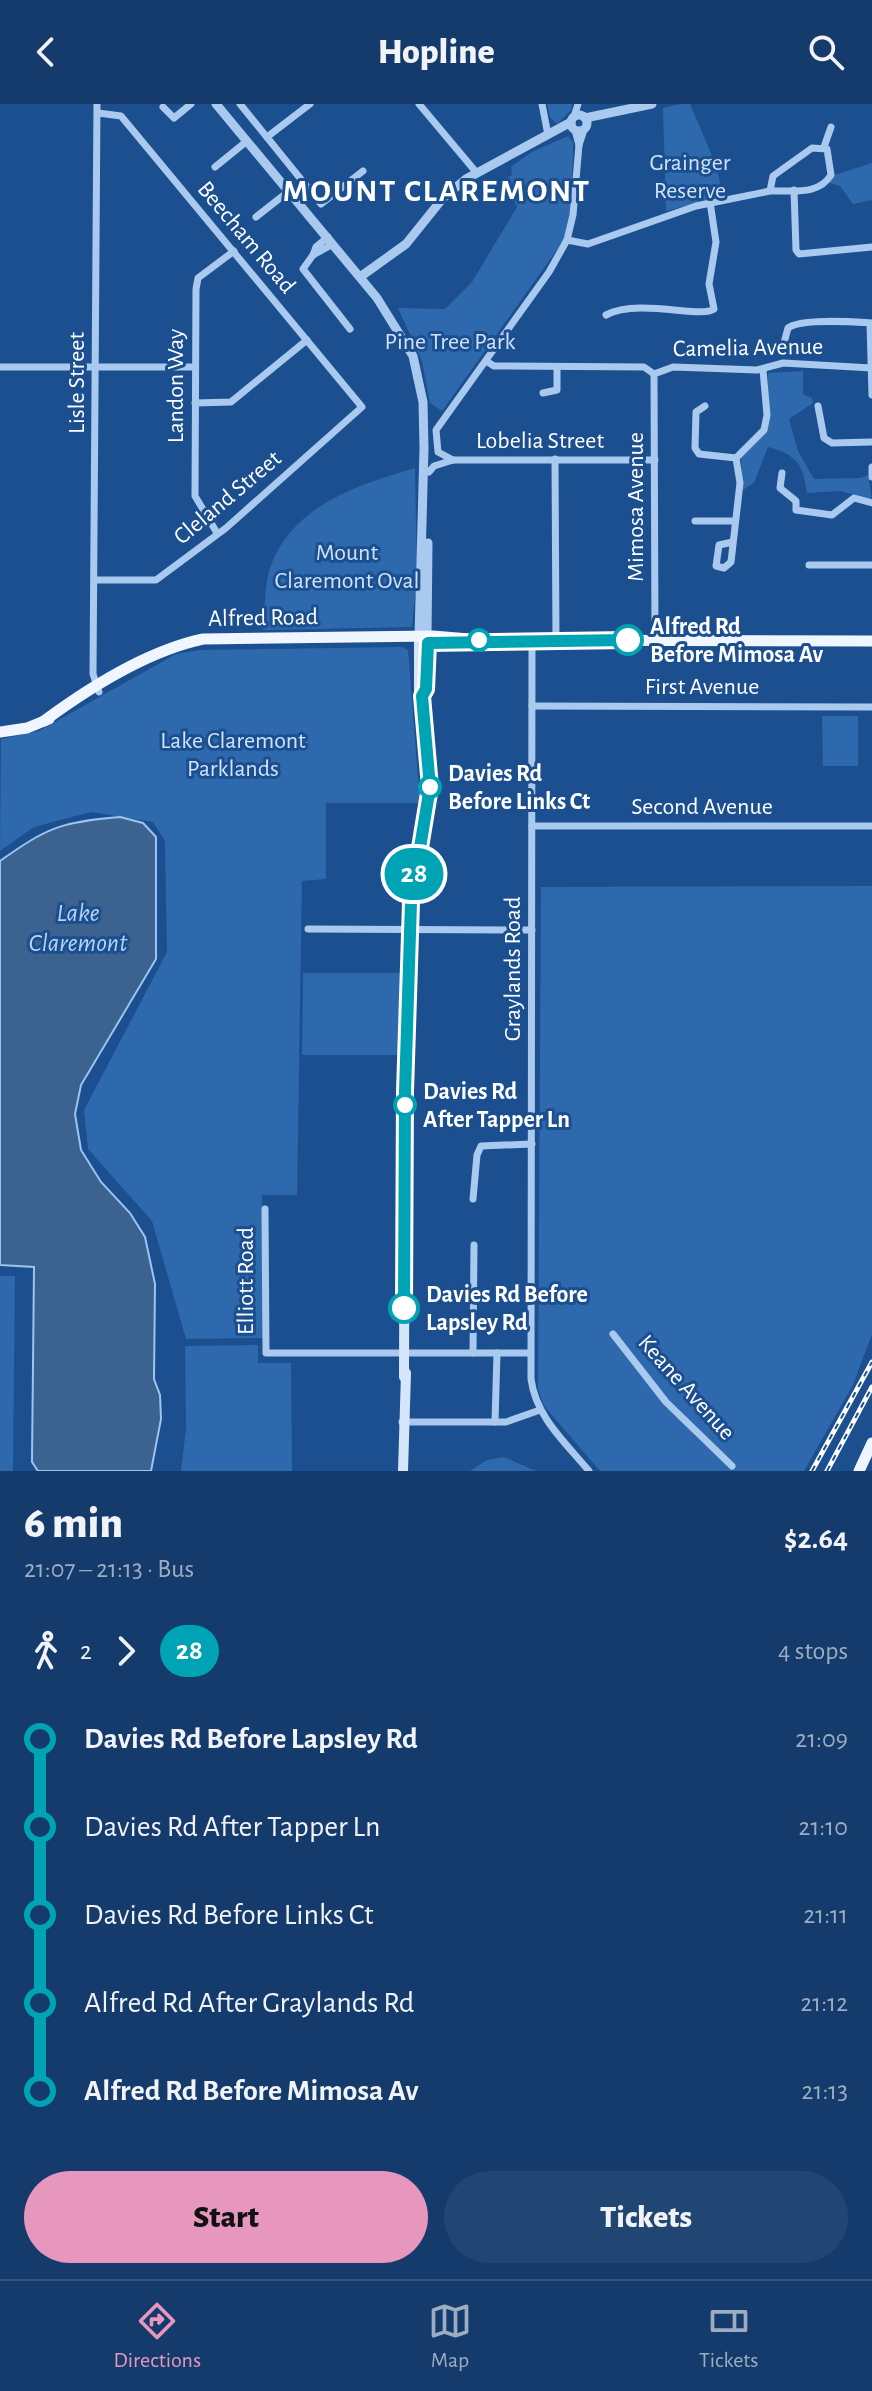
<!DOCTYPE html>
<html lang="en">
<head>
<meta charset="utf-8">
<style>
  :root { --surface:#143b6b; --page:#214673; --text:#f1f3f6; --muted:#9dadc1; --line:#33557e; --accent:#e797bd }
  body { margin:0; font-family:"Alegreya Sans",sans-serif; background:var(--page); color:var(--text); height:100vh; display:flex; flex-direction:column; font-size:30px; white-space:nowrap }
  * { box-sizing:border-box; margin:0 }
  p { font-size:26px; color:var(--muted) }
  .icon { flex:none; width:44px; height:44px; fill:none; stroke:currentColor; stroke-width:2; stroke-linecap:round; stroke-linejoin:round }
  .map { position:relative; height:1367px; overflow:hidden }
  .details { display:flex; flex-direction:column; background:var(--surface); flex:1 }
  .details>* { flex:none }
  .badge { padding:0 16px; border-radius:26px; font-size:28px; line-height:52px }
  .map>.badge { position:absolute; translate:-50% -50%; box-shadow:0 0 0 4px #fff }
  .legs { display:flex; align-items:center; gap:12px; height:88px; padding:0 24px; font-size:26px }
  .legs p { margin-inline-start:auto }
  .headline { display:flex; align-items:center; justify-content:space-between; height:136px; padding:0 24px }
  h1 { font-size:44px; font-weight:800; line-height:60px }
  .primary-button { display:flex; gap:16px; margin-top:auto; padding:16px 24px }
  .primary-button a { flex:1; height:92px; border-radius:48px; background:var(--accent); color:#111; font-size:32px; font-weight:800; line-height:92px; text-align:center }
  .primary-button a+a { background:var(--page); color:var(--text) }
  ul { padding:0 24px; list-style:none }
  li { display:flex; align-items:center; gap:28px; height:88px; font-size:30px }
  li i { display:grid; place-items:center; width:12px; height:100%; margin:0 10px; background:currentColor }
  li i::after { content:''; width:20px; height:20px; margin:-10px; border:6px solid; border-radius:50%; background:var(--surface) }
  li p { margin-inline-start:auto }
  li:first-child i { background:linear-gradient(#0000 50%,currentColor 0) }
  li:last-child i { background:linear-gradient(currentColor 50%,#0000 0) }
  header { display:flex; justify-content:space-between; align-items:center; height:104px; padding:0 24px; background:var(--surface); font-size:36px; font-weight:800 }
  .dock { display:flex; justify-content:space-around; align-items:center; height:112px; border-top:2px solid var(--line); background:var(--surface); font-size:22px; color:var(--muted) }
  .dock a { display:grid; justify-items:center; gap:4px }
  .dock .current { color:var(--accent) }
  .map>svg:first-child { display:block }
  .green { fill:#2e69ad }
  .water { fill:#3c6290; stroke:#9cc4f0; stroke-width:2 }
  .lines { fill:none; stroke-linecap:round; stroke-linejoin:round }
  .minor { stroke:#a9c9ee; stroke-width:7 }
  .tertiary { stroke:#a9c9ee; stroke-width:9 }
  .secondary { stroke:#d6e6fa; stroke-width:10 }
  .primary { stroke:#f0f6ff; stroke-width:11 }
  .rail-casing { stroke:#fff; stroke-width:5 }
  .rail { stroke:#1b4f8f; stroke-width:2; stroke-dasharray:6; stroke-linecap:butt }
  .line-1-casing { stroke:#fff; stroke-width:18 }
  .line-1 { stroke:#00a3b4; stroke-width:12 }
  .stop-1-dot { fill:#fff; stroke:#00a3b4; stroke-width:4 }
  .labels { text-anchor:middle; stroke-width:6; stroke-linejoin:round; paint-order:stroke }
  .park-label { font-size:24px; fill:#cfe3fa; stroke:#1b4f8f }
  .street-label { font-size:24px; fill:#fff; stroke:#1b4f8f }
  .stop-label { font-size:24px; font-weight:bold; fill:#fff; stroke:#1b4f8f; text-anchor:start }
  .water-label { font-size:26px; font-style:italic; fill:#b5d3f5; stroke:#1b4f8f }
  .district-label { font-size:32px; font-weight:bold; letter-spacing:2px; fill:#fff; stroke:#1b4f8f }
</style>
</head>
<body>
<header><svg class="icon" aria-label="back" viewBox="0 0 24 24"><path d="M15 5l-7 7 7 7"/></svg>Hopline<svg class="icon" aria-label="search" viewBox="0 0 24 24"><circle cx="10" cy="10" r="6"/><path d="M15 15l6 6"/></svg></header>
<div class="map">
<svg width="872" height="1367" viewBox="0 0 872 1367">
  <rect width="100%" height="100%" fill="#1b4f8f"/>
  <!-- green -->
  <g class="green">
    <polygon points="547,0 572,0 571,6 557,20 550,13"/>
    <polygon points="681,0 690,0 716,61 723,93 666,107 663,4"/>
    <polygon points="568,32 573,38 573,53 569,129 442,307 430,299 422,257 398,204 445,205 472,178 517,103 504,76 512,71 511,63 530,49"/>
    <polygon points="872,59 872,96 853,100 840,82 830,79 834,71"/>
    <path d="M803,267V290L812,294L813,299L789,315L798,347L814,375L860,374L868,371L872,396L840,387L807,389C803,360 797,351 768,343L754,379L743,386L741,353L768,325V269Z"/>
    <path d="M415,364L417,472L412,523L263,526C265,507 264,482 270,464C292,401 358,381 415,364Z"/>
    <polygon points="402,543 408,546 420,699 326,699 326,775 302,777 297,1091 262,1091 264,1234 186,1235 152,1117 88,1045 84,1006 167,848 165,737 153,718 91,708 34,723 0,747 1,635 39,627 176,550 200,546"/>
    <polygon points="822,612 858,612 858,662 823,662"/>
    <polygon points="872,782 872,1230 853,1281 804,1367 600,1367 544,1302 538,1285 541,783"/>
    <polygon points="303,869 403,869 400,951 302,951"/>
    <polygon points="0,1172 15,1172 13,1367 0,1367"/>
    <polygon points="258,1241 258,1259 291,1259 292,1367 181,1367 186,1324 185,1242"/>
    <polygon points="504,1353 536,1367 470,1367 487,1356"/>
  </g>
  <!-- water -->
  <path class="water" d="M120,713L143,719L156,733V855L81,981L75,1010L81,1046L101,1078L130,1109L145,1133L155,1180L154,1275L160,1291L161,1315L151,1367H38L32,1358L34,1163L0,1161V757C48,723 61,718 120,713Z"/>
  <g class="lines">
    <!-- minor -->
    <g class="minor">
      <polyline points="97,0 93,570 99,588"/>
      <polyline points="240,0 321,100 363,67"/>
      <polyline points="419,0 476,68"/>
      <polyline points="542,0 548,31"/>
      <polyline points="163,3 174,14 191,0"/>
      <polyline points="574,13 578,0"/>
      <polyline points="575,26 579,41"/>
      <polyline points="267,33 310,0"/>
      <polyline points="824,43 831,23"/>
      <polyline points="215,63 247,37"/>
      <polyline points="794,86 796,146 799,150 872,143"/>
      <polyline points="256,113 289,87"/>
      <path d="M567,136L588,140L696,102L770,87L773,72L812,44L827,45L831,71C818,92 793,86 770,87"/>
      <polyline points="333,140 313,151 303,165 350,225"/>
      <polyline points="313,151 316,143 328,133"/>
      <path d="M606,211C640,194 701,215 714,205L709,180L716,138L710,98"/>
      <polyline points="870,220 872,291"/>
      <path d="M784,239L788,224C800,214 855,218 872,219"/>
      <polyline points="486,257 494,262 644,263 654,270 673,263 757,266 783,259 872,264"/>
      <polyline points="0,263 195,263"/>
      <polyline points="654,270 655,537"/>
      <polyline points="543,289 557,286 557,263"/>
      <polyline points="195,299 231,298 307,236"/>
      <polyline points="705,302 696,308 695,344 699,350 736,354"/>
      <polyline points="818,302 824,334 832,339 871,338"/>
      <polyline points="555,355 556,536"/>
      <polyline points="453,356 438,348 436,326 549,168 567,136 573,111 579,41 584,26"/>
      <polyline points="872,363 872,373"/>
      <polyline points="429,368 434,362 453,356 655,356"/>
      <polyline points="782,369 780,384 796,397 796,406 832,411 854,394 872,399"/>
      <polyline points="695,417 735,417"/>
      <polyline points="217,429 195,392 196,185 198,174 234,147"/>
      <polyline points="733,438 719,441 716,462 724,464 731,458 740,379 736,354 764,326 767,311 763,266"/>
      <polyline points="809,461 872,461"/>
      <polyline points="95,476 156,476 226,424 362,303 121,12 98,9"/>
      <path d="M532,536L531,1275C536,1313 565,1338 589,1367"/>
      <polyline points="532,602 872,603"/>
      <polyline points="532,722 872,722"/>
      <polyline points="308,825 532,826"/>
      <polyline points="473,1095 477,1051 481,1042 532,1040"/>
      <polyline points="265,1105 266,1249 530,1249"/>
      <polyline points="613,1230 666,1298 732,1362"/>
      <polyline points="473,1249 474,1141"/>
      <polyline points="402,1318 506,1318 540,1306"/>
      <polyline points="495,1318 497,1249"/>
    </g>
    <!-- tertiary -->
    <g class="tertiary">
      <polyline points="216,0 377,194 413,252 423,298 424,344 419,532"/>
      <circle cx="579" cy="19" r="8"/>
      <polyline points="585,14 652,0"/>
      <polyline points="360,173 406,140 443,94 466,75 571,18"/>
      <polyline points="427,532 428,439"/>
    </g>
    <!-- secondary -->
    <g class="secondary">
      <polyline points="423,590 427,532"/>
      <polyline points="404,1273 405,988 411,798 430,683 419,585 419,532"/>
      <polyline points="403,1367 406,1269"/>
    </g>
    <!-- primary -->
    <g class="primary">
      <path d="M44,617C90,583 147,547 203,535L433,532L481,536L872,537"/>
      <polyline points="0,628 27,624 49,615"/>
      <polyline points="859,1367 872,1339"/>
    </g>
    <defs>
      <g id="rail">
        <polyline points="812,1367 872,1258"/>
        <polyline points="827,1367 872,1283"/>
      </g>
    </defs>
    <!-- rail casing -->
    <use href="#rail" class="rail-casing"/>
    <!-- rail -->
    <use href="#rail" class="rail"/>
  </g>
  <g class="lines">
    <defs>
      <polyline id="line-1" points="404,1204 405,988 411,798 430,683 422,592 426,585 428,539 628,536"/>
    </defs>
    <!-- line-1 casing -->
    <use href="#line-1" class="line-1-casing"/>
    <!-- line-1 -->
    <use href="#line-1" class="line-1"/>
  </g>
  <!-- markers -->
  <g class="stop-1-dot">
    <circle cx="479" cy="536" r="10"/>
    <circle cx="628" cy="536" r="14"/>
    <circle cx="430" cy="683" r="10"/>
    <circle cx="405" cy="1001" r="10"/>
    <circle cx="404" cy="1204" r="14"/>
  </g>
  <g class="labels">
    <!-- park labels -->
    <g class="park-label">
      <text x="690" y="66">Grainger<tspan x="690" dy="28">Reserve</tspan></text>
      <text x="450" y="245">Pine Tree Park</text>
      <text x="347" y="456">Mount<tspan x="347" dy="28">Claremont Oval</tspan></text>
      <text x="233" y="644">Lake Claremont<tspan x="233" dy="28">Parklands</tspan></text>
    </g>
    <!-- street labels -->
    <g class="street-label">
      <text transform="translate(247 133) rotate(50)" y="8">Beecham Road</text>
      <text transform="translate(748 243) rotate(-1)" y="8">Camelia Avenue</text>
      <text transform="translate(76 279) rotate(-90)" y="8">Lisle Street</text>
      <text transform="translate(175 282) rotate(-90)" y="8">Landon Way</text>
      <text x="540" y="344">Lobelia Street</text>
      <text transform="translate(227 393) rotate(-40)" y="8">Cleland Street</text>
      <text transform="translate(635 403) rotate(-90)" y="8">Mimosa Avenue</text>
      <text transform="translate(263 513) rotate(-1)" y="8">Alfred Road</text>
      <text x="702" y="590">First Avenue</text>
      <text x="702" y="710">Second Avenue</text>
      <text transform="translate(512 865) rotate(-90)" y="8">Graylands Road</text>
      <text transform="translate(245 1177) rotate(-90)" y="8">Elliott Road</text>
      <text transform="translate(687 1283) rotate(48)" y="8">Keane Avenue</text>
    </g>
    <!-- stop labels -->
    <g class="stop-label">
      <text x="650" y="530">Alfred Rd<tspan x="650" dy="28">Before Mimosa Av</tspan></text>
      <text x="448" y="677">Davies Rd<tspan x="448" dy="28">Before Links Ct</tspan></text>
      <text x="423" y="995">Davies Rd<tspan x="423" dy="28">After Tapper Ln</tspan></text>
      <text x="426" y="1198">Davies Rd Before<tspan x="426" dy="28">Lapsley Rd</tspan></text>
    </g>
    <!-- water labels -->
    <g class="water-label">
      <text x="78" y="817">Lake<tspan x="78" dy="30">Claremont</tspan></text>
    </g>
    <!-- district labels -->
    <g class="district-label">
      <text x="437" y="97">MOUNT CLAREMONT</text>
    </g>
  </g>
</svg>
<b class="badge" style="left:414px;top:770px;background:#00a3b4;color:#fff">28</b>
</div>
<section class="details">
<div class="headline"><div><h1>6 min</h1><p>21:07 – 21:13 · Bus</p></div><b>$2.64</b></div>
<div class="legs"><svg class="icon" aria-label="walk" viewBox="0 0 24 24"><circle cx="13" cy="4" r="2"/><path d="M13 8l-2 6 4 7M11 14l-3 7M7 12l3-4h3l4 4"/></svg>2<svg class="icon" aria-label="forward" viewBox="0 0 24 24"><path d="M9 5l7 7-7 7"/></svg><b class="badge" style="background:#00a3b4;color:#fff">28</b><p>4 stops</p></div>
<ul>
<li><i style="color:#00a3b4"></i><b>Davies Rd Before Lapsley Rd</b><p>21:09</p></li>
<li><i style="color:#00a3b4"></i><span>Davies Rd After Tapper Ln</span><p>21:10</p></li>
<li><i style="color:#00a3b4"></i><span>Davies Rd Before Links Ct</span><p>21:11</p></li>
<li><i style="color:#00a3b4"></i><span>Alfred Rd After Graylands Rd</span><p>21:12</p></li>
<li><i style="color:#00a3b4"></i><b>Alfred Rd Before Mimosa Av</b><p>21:13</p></li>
</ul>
<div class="primary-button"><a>Start</a><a>Tickets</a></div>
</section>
<nav class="dock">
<a class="current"><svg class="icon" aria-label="directions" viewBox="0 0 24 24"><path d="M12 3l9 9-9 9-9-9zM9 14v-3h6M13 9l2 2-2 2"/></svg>Directions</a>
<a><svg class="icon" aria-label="map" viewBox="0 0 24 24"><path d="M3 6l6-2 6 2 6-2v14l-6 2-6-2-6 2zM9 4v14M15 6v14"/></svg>Map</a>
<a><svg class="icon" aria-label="tickets" viewBox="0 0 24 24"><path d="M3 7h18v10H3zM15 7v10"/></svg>Tickets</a>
</nav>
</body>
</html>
